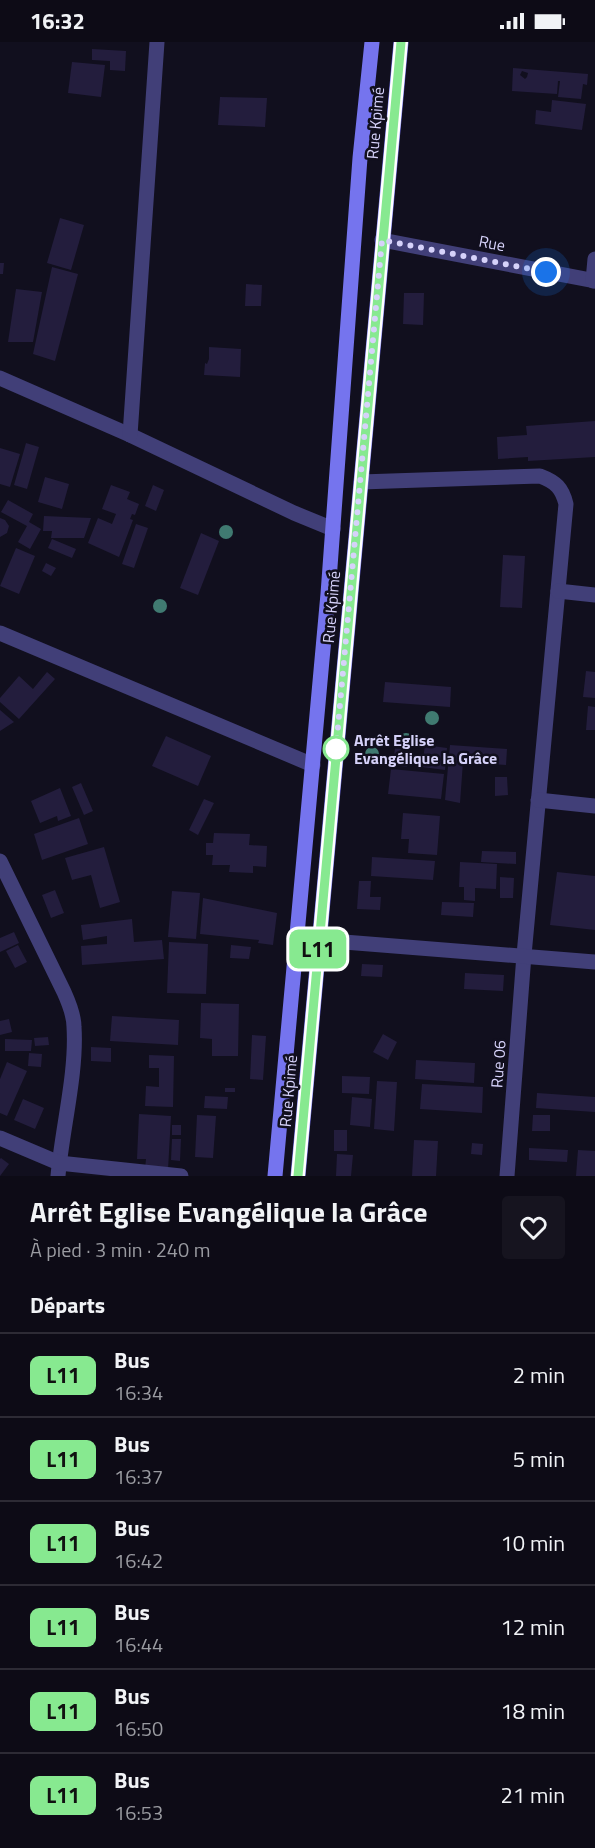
<!DOCTYPE html>
<html lang="fr">
<head>
<meta charset="utf-8">
<style>
  :root { --surface:#0d0b16; --page:#16141f; --text:#f1f3f6; --muted:#9a9ba1; --line:#2d2b35 }
  body { margin:0; font-family:"Titillium Web",sans-serif; background:var(--page); color:var(--text); height:100vh; display:flex; flex-direction:column; font-size:22px; white-space:nowrap }
  * { box-sizing:border-box; margin:0 }
  p { font-size:20px; color:var(--muted) }
  .icon { flex:none; width:33px; height:33px; fill:none; stroke:currentColor; stroke-width:2; stroke-linecap:round; stroke-linejoin:round }
  .map { position:relative; height:1134px; overflow:hidden }
  .sheet { display:flex; flex-direction:column; background:var(--surface); flex:1 }
  .sheet>* { flex:none }
  .badge { padding:0 12px; border-radius:9px; font-size:21px; line-height:39px }
  .you { position:absolute; width:30px; height:30px; margin:-15px; border:4px solid #fff; border-radius:50%; background:#1a73e8; box-shadow:0 0 0 9px #1a73e833 }
  .map>.badge { position:absolute; translate:-50% -50%; box-shadow:0 0 0 3px #fff }
  h2 { padding:0 30px; font-size:22px; line-height:54px }
  .round { display:grid; place-items:center; flex:none; width:63px; height:63px; border-radius:6px; background:var(--page) }
  .headline { display:flex; align-items:center; justify-content:space-between; height:102px; padding:0 30px }
  h1 { font-size:28px; font-weight:700; line-height:45px }
  ul { padding:0; list-style:none }
  li { display:flex; align-items:center; gap:18px; height:84px; padding:0 30px; border-top:2px solid var(--line) }
  li div { flex:1 }
  li b { display:block; font-size:22px }
  li em { font-style:normal }
  li .badge { min-width:66px; font-weight:700; text-align:center }
  .status { display:flex; justify-content:space-between; align-items:center; height:42px; padding:0 30px; background:var(--surface); direction:ltr }
  .status svg { height:16px; fill:currentColor }
  .map>svg:first-child { display:block }
  .building { fill:#231d3d; fill-rule:evenodd }
  .lines { fill:none; stroke-linecap:round; stroke-linejoin:round }
  .minor { stroke:#413f78; stroke-width:15 }
  .secondary { stroke:#7574ee; stroke-width:15 }
  .tree { fill:#407a71 }
  .line-casing { stroke:#fff; stroke-width:14 }
  .line { stroke:#87e990; stroke-width:9 }
  .walk { stroke:#d6d2fa; stroke-width:6; stroke-dasharray:0 10.8 }
  .stop-dot { fill:#fff; stroke:#87e990; stroke-width:3 }
  .labels { text-anchor:middle; stroke-width:5; stroke-linejoin:round; paint-order:stroke }
  .street-label { font-size:16px; fill:#d6d2fa; stroke:#110f1e }
  .stop-label { font-size:16px; font-weight:bold; fill:#d6d2fa; stroke:#110f1e; text-anchor:start }
</style>
</head>
<body>
<div class="status"><b>16:32</b><svg viewBox="0 0 49 12"><path d="M0 12V9h3v3zM5 12V6h3v6zM10 12V3h3v9zM15 12V0h3v12zM26 1h20v11H26zM47 4h2v5h-2z"/></svg></div>
<div class="map">
<svg width="595" height="1134" viewBox="0 0 595 1134">
  <rect width="100%" height="100%" fill="#110f1e"/>
  <!-- building -->
  <g class="building">
    <polygon points="92,7 126,9 125,29 110,28 110,19 92,18"/>
    <polygon points="72,20 105,23 101,55 68,51"/>
    <path d="M513,26L588,32L587,43L583,42L581,57L558,55L560,39H558L557,52L512,49ZM522,29L528,31L527,35L525,37L520,33Z"/>
    <polygon points="220,55 267,56 265,85 218,83"/>
    <polygon points="552,58 586,62 582,88 535,82 536,68 551,70"/>
    <polygon points="60,176 84,183 71,228 47,221"/>
    <polygon points="0,221 4,221 3,232 0,232"/>
    <polygon points="52,225 78,232 55,319 33,312"/>
    <polygon points="246,242 262,243 261,264 245,264"/>
    <polygon points="16,247 42,250 33,300 8,300"/>
    <polygon points="404,251 424,251 423,283 403,282"/>
    <polygon points="209,305 241,307 240,335 204,333 205,321 207,322 209,317"/>
    <polygon points="595,379 595,415 528,419 528,415 498,417 497,395 527,393 526,384"/>
    <polygon points="26,401 39,405 27,447 14,443"/>
    <polygon points="0,406 20,412 10,445 0,442"/>
    <polygon points="45,435 69,442 62,467 38,460"/>
    <polygon points="111,443 130,450 127,457 139,462 135,473 132,472 130,477 133,478 119,515 88,501 98,476 112,482 116,472 102,467"/>
    <polygon points="153,443 164,448 156,469 145,464"/>
    <polygon points="8,458 33,472 29,480 41,487 30,507 18,500 27,484 1,470"/>
    <polygon points="44,474 91,476 84,496 51,496 52,489 43,489"/>
    <polygon points="0,476 5,478 9,484 7,491 0,495"/>
    <polygon points="136,482 148,486 134,526 122,522"/>
    <polygon points="201,491 219,499 198,553 180,546"/>
    <polygon points="52,497 76,507 72,516 48,506"/>
    <polygon points="16,506 35,514 19,552 0,544"/>
    <polygon points="503,513 525,514 522,566 500,565"/>
    <polygon points="46,521 56,526 51,534 42,529"/>
    <polygon points="586,629 595,630 595,656 583,655"/>
    <polygon points="47,630 55,637 19,677 0,660 0,656 19,634 33,647"/>
    <polygon points="385,640 451,645 450,665 383,660"/>
    <polygon points="588,664 595,665 595,688 586,688"/>
    <polygon points="0,668 14,680 0,689"/>
    <polygon points="166,694 211,714 198,744 152,724"/>
    <polygon points="425,703 447,706 445,728 422,725"/>
    <polygon points="450,703 507,707 506,723 463,720 460,761 445,758"/>
    <polygon points="395,706 410,708 407,725 393,723"/>
    <polygon points="391,727 444,732 441,757 388,752"/>
    <polygon points="495,735 507,735 508,753 495,754"/>
    <polygon points="81,741 93,769 84,773 72,745"/>
    <polygon points="60,746 71,774 58,779 57,774 40,781 31,759"/>
    <polygon points="204,757 214,761 198,793 189,788"/>
    <polygon points="403,771 440,774 437,813 408,811 409,797 401,797"/>
    <polygon points="79,776 88,802 42,818 34,792"/>
    <polygon points="214,791 250,792 249,803 267,804 266,825 253,824 253,831 229,830 230,823 212,823 213,813 206,813 206,801 213,801"/>
    <polygon points="104,805 120,860 100,866 91,833 72,838 65,816"/>
    <polygon points="482,809 516,810 516,822 481,820"/>
    <polygon points="372,815 435,819 433,838 371,834"/>
    <polygon points="460,820 497,822 496,847 475,846 475,859 464,858 464,845 459,845"/>
    <polygon points="557,830 595,834 595,888 550,883"/>
    <polygon points="500,835 514,836 513,856 500,856"/>
    <polygon points="359,839 371,839 370,855 381,855 380,868 357,867"/>
    <polygon points="55,848 64,871 51,876 42,853"/>
    <polygon points="172,849 200,851 196,897 168,895"/>
    <polygon points="203,856 277,871 273,903 258,901 259,898 200,892"/>
    <polygon points="442,860 474,861 473,875 441,873"/>
    <polygon points="132,877 134,900 162,898 164,917 82,923 81,904 107,902 107,894 83,898 81,883"/>
    <polygon points="14,890 19,901 0,910 0,896"/>
    <polygon points="169,900 208,902 206,952 167,951"/>
    <polygon points="18,903 27,920 15,926 6,909"/>
    <polygon points="231,903 251,905 249,917 230,916"/>
    <polygon points="362,922 383,923 382,935 361,934"/>
    <polygon points="465,931 504,933 503,949 464,947"/>
    <polygon points="201,961 239,962 238,1014 212,1014 212,997 200,996"/>
    <polygon points="112,974 179,978 178,1003 110,999"/>
    <polygon points="9,977 12,990 0,993 0,979"/>
    <polygon points="383,992 397,1000 388,1018 373,1010"/>
    <polygon points="252,993 266,994 263,1038 250,1037"/>
    <polygon points="48,995 49,1003 35,1004 34,996"/>
    <polygon points="5,997 32,998 31,1009 5,1009"/>
    <polygon points="91,1005 111,1006 111,1020 91,1019"/>
    <polygon points="29,1011 42,1012 41,1025 28,1024"/>
    <polygon points="149,1013 174,1014 173,1065 145,1064 146,1044 159,1045 159,1026 149,1026"/>
    <polygon points="416,1018 475,1021 474,1041 415,1037"/>
    <polygon points="7,1020 27,1029 7,1074 0,1071 0,1037"/>
    <polygon points="342,1034 370,1035 369,1052 342,1051"/>
    <polygon points="377,1039 397,1040 394,1089 374,1087"/>
    <polygon points="422,1042 483,1045 482,1071 420,1067"/>
    <rect x="225" y="1046" width="10" height="4"/>
    <polygon points="537,1051 595,1055 595,1070 536,1066"/>
    <polygon points="205,1054 228,1055 227,1067 204,1066"/>
    <polygon points="352,1055 372,1057 370,1085 350,1083"/>
    <polygon points="23,1057 44,1066 35,1087 14,1078"/>
    <polygon points="139,1072 171,1074 168,1128 145,1127 146,1117 137,1117"/>
    <polygon points="197,1073 216,1074 213,1116 195,1115"/>
    <polygon points="533,1073 550,1073 550,1089 532,1089"/>
    <rect x="172" y="1083" width="9" height="10"/>
    <rect x="334" y="1088" width="13" height="21"/>
    <polygon points="172,1097 181,1097 180,1119 171,1118"/>
    <polygon points="414,1098 438,1099 436,1134 412,1134"/>
    <polygon points="472,1101 483,1102 482,1113 471,1112"/>
    <polygon points="529,1106 568,1108 567,1120 529,1118"/>
    <polygon points="578,1108 595,1109 595,1134 576,1134"/>
    <polygon points="337,1112 353,1113 351,1134 336,1134"/>
    <polygon points="1,1116 9,1122 0,1134 0,1117"/>
  </g>
  <g class="lines">
    <!-- minor -->
    <g class="minor">
      <polyline points="382,198 595,239"/>
      <polyline points="593,239 595,217"/>
      <polyline points="0,336 130,393 294,471 333,487"/>
      <polyline points="130,393 157,0"/>
      <path d="M361,440L540,434C556,440 562,446 566,462L524,913L507,1134"/>
      <polyline points="558,549 595,553"/>
      <polyline points="0,591 313,723"/>
      <polyline points="538,758 595,764"/>
      <path d="M0,819L64,950C69,961 74,973 74,985C77,1031 62,1087 58,1134"/>
      <polyline points="319,898 595,920"/>
      <polyline points="0,1096 59,1121 181,1134"/>
    </g>
    <!-- secondary -->
    <g class="secondary">
      <polyline points="275,1134 328,552 360,116 372,0"/>
      <polyline points="298,1134 401,0"/>
    </g>
  </g>
  <!-- trees -->
  <g class="tree">
    <circle cx="226" cy="490" r="7"/>
    <circle cx="160" cy="564" r="7"/>
    <circle cx="432" cy="676" r="7"/>
    <circle cx="406" cy="698" r="7"/>
    <circle cx="372" cy="712" r="7"/>
  </g>
  <g class="lines">
    <defs>
      <polyline id="line" points="298,1134 401,0"/>
    </defs>
    <!-- line casing -->
    <use href="#line" class="line-casing"/>
    <!-- line -->
    <use href="#line" class="line"/>
    <!-- walk -->
    <polyline class="walk" points="336,707 382,198 546,230"/>
  </g>
  <!-- markers -->
  <circle class="stop-dot" cx="336" cy="707" r="12"/>
  <g class="labels">
    <!-- street labels -->
    <g class="street-label">
      <text transform="translate(375 81) rotate(-85)" y="6">Rue Kpimé</text>
      <text transform="translate(492 201) rotate(11)" y="6">Rue</text>
      <text transform="translate(331 565) rotate(-85)" y="6">Rue Kpimé</text>
      <text transform="translate(498 1022) rotate(-86)" y="6">Rue 06</text>
      <text transform="translate(288 1049) rotate(-85)" y="6">Rue Kpimé</text>
    </g>
    <!-- stop labels -->
    <g class="stop-label">
      <text x="354" y="704">Arrêt Eglise<tspan x="354" dy="18">Evangélique la Grâce</tspan></text>
    </g>
  </g>
</svg>
<div class="you" style="left:546px;top:230px"></div>
<b class="badge" style="left:318px;top:907px;background:#87e990;color:#111">L11</b>
</div>
<section class="sheet">
<div class="headline"><div><h1>Arrêt Eglise Evangélique la Grâce</h1><p>À pied · 3 min · 240 m</p></div><a class="round"><svg class="icon" aria-label="heart" viewBox="0 0 24 24"><path d="M12 20l-8-8c-3-5 5-10 8-4 3-6 11-1 8 4z"/></svg></a></div>
<h2>Départs</h2>
<ul>
<li><span class="badge" style="background:#87e990;color:#111">L11</span><div><b>Bus</b><p>16:34</p></div><em>2 min</em></li>
<li><span class="badge" style="background:#87e990;color:#111">L11</span><div><b>Bus</b><p>16:37</p></div><em>5 min</em></li>
<li><span class="badge" style="background:#87e990;color:#111">L11</span><div><b>Bus</b><p>16:42</p></div><em>10 min</em></li>
<li><span class="badge" style="background:#87e990;color:#111">L11</span><div><b>Bus</b><p>16:44</p></div><em>12 min</em></li>
<li><span class="badge" style="background:#87e990;color:#111">L11</span><div><b>Bus</b><p>16:50</p></div><em>18 min</em></li>
<li><span class="badge" style="background:#87e990;color:#111">L11</span><div><b>Bus</b><p>16:53</p></div><em>21 min</em></li>
</ul>
</section>
</body>
</html>
